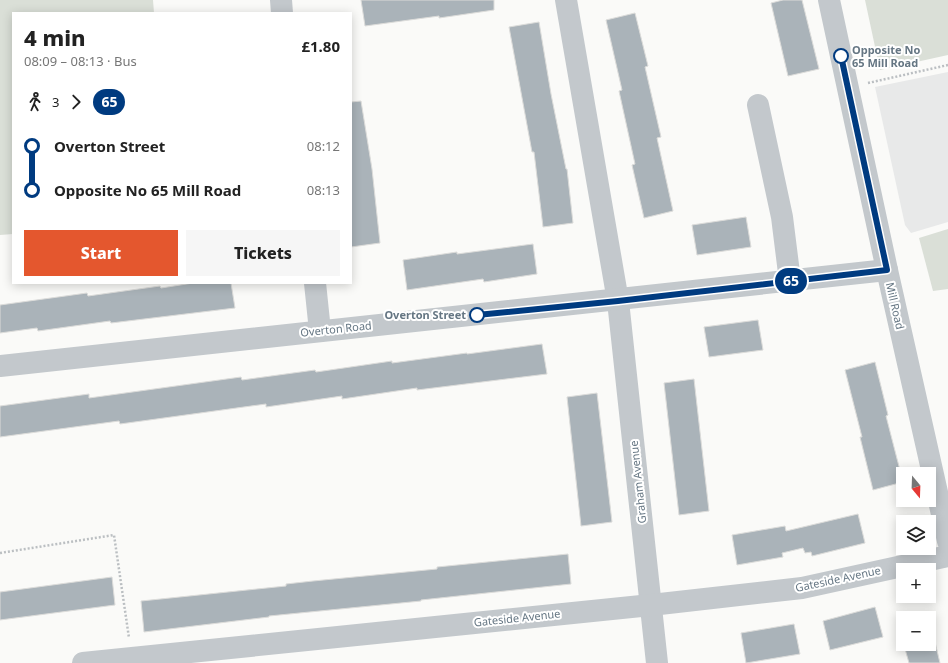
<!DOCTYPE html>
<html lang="en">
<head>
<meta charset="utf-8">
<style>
  :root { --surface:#fff; --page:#f6f6f6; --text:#222; --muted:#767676; --accent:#e4572e }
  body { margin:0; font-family:"Noto Sans",sans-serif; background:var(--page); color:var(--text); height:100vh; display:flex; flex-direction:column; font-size:15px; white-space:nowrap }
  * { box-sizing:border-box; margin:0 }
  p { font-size:13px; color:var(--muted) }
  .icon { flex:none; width:22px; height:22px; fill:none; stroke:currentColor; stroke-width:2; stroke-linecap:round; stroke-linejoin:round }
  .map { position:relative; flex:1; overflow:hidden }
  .sheet { position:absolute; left:12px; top:12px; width:340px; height:272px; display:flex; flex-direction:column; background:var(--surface); border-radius:0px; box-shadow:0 2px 10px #0003 }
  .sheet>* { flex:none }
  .badge { padding:0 8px; border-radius:13px; font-size:14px; line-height:26px }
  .needle { width:26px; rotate:161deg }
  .buttons { position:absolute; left:896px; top:467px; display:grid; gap:8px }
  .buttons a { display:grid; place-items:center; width:40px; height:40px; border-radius:0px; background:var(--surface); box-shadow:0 2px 10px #0003; font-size:20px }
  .map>.badge { position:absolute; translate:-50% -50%; box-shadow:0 0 0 2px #fff }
  .legs { display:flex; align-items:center; gap:6px; height:44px; padding:0 12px; font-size:13px }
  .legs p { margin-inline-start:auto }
  .overview { display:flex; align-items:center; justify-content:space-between; height:68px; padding:0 12px }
  h1 { font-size:22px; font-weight:800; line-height:30px }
  .cta { display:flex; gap:8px; margin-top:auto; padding:8px 12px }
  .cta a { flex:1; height:46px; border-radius:0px; background:var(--accent); color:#fff; font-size:16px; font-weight:800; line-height:46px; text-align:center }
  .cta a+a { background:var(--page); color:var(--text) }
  ul { padding:0 12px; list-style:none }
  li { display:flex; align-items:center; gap:14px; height:44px; font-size:15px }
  li i { display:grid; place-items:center; width:6px; height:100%; margin:0 5px; background:currentColor }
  li i::after { content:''; width:10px; height:10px; margin:-5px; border:3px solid; border-radius:50%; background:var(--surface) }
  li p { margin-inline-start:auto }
  li:first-child i { background:linear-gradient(#0000 50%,currentColor 0) }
  li:last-child i { background:linear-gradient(currentColor 50%,#0000 0) }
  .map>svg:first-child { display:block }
  .built { fill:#e8e9e9 }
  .green { fill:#dadfd7 }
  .building { fill:#aab3b9; stroke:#dcdcda }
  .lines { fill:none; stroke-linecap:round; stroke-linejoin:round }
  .path { stroke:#bbbfc2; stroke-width:2.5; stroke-dasharray:2 2; stroke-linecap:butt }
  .minor { stroke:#c3c8cc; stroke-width:22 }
  .line-1-casing { stroke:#fff; stroke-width:9 }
  .line-1 { stroke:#003b80; stroke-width:6 }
  .stop-1-dot { fill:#fff; stroke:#003b80; stroke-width:2 }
  .labels { text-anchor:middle; stroke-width:4; stroke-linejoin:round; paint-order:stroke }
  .stop-label { font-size:11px; font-weight:bold; fill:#657683; stroke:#fff; text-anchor:start }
  .street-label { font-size:11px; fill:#657683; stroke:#fff }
</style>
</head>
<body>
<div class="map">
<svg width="948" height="663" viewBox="0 0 948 663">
  <rect width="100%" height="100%" fill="#fafaf8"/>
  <!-- built -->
  <polygon class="built" points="948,72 948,222 911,233 905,225 875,87"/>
  <!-- green -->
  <g class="green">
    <polygon points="0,0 153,0 154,13 13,13 13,234 0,235"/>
    <polygon points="865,0 948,0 948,55 880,70"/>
    <polygon points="948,229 948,289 933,291 919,238"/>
  </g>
  <!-- building -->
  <g class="building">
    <polygon points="361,0 494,0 494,10 439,18 439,16 365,26"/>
    <polygon points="783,0 802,0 819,69 788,76 771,3"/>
    <polygon points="635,13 648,66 645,67 661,137 657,138 673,211 644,218 632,165 635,164 619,91 622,90 606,20"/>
    <polygon points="539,22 551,94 566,169 567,169 573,223 543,227 534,152 532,152 509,27"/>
    <polygon points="361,101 372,169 380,243 351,247 351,102"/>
    <polygon points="746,217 751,247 697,255 692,225"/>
    <polygon points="533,244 537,274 484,282 483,279 407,290 403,260 457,252 457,254"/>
    <polygon points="193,283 231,283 235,308 111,323 110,321 38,331 37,328 0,333 0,305 87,293 88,296 160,286 161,288"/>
    <polygon points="758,320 763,350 709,357 704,327"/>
    <polygon points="542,344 547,374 417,390 417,388 342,399 342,396 266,407 266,404 120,424 119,421 0,437 0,406 89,394 89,398 241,377 242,380 315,370 316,372 392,361 392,363 467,353 467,354"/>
    <polygon points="875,362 888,415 886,416 903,482 873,490 860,437 862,437 845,370"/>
    <polygon points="694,379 709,511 679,515 664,383"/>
    <polygon points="597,393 612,522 581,526 567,397"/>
    <polygon points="858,514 865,543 812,556 811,552 805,553 803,548 782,553 783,557 737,565 732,535 785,526 786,531"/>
    <polygon points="568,554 571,584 421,600 421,601 269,616 269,617 144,632 141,601 286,586 286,584 313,581 437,569 437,567"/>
    <polygon points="112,577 115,605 0,620 0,592"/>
    <polygon points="875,607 883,637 830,650 823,621"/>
    <polygon points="794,624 800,654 746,663 741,633"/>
    <polygon points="935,642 940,663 909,663 905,649"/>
  </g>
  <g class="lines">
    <!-- path -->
    <g class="path">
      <polyline points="868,83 948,65"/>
      <polyline points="0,553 114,535 129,638"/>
    </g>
    <!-- minor -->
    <g class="minor">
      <polyline points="281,0 282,13"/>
      <polyline points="566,0 618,301 657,663"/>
      <polyline points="829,0 887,270 948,541"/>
      <polyline points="758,105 782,217 790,281"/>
      <polyline points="315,283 320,331"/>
      <path d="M0,366C296,334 592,304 887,270"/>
      <polyline points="83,663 651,605 802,588 948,556"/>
    </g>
  </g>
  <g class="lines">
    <defs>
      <polyline id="line-1" points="477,315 618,301 887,270 841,56"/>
    </defs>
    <!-- line-1 casing -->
    <use href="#line-1" class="line-1-casing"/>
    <!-- line-1 -->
    <use href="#line-1" class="line-1"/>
  </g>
  <!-- markers -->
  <g class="stop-1-dot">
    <circle cx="841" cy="56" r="7"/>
    <circle cx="477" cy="315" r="7"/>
  </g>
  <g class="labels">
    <!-- stop labels -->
    <g class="stop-label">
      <text x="852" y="54">Opposite No<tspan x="852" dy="13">65 Mill Road</tspan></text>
      <text x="466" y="319" text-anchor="end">Overton Street</text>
    </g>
    <!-- street labels -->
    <g class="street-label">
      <text transform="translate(895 306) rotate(77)" y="4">Mill Road</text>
      <text transform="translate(336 329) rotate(-6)" y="4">Overton Road</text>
      <text transform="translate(638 482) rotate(-96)" y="4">Graham Avenue</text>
      <text transform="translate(838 579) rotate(-12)" y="4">Gateside Avenue</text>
      <text transform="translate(517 618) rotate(-6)" y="4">Gateside Avenue</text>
    </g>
  </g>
</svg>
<div class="buttons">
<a><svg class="needle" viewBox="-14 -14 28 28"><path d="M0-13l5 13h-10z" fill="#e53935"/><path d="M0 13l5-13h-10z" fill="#767676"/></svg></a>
<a><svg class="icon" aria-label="layers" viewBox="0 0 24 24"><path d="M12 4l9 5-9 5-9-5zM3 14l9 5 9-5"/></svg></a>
<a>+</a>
<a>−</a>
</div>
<b class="badge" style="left:791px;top:281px;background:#003b80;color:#fff">65</b>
<section class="sheet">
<div class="overview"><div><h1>4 min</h1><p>08:09 – 08:13 · Bus</p></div><b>£1.80</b></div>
<div class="legs"><svg class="icon" aria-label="walk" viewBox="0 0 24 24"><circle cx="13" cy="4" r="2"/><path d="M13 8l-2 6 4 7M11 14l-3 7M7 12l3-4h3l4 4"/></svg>3<svg class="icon" aria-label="forward" viewBox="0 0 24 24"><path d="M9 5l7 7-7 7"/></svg><b class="badge" style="background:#003b80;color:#fff">65</b></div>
<ul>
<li><i style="color:#003b80"></i><b>Overton Street</b><p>08:12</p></li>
<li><i style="color:#003b80"></i><b>Opposite No 65 Mill Road</b><p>08:13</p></li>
</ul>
<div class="cta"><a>Start</a><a>Tickets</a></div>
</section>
</div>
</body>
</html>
